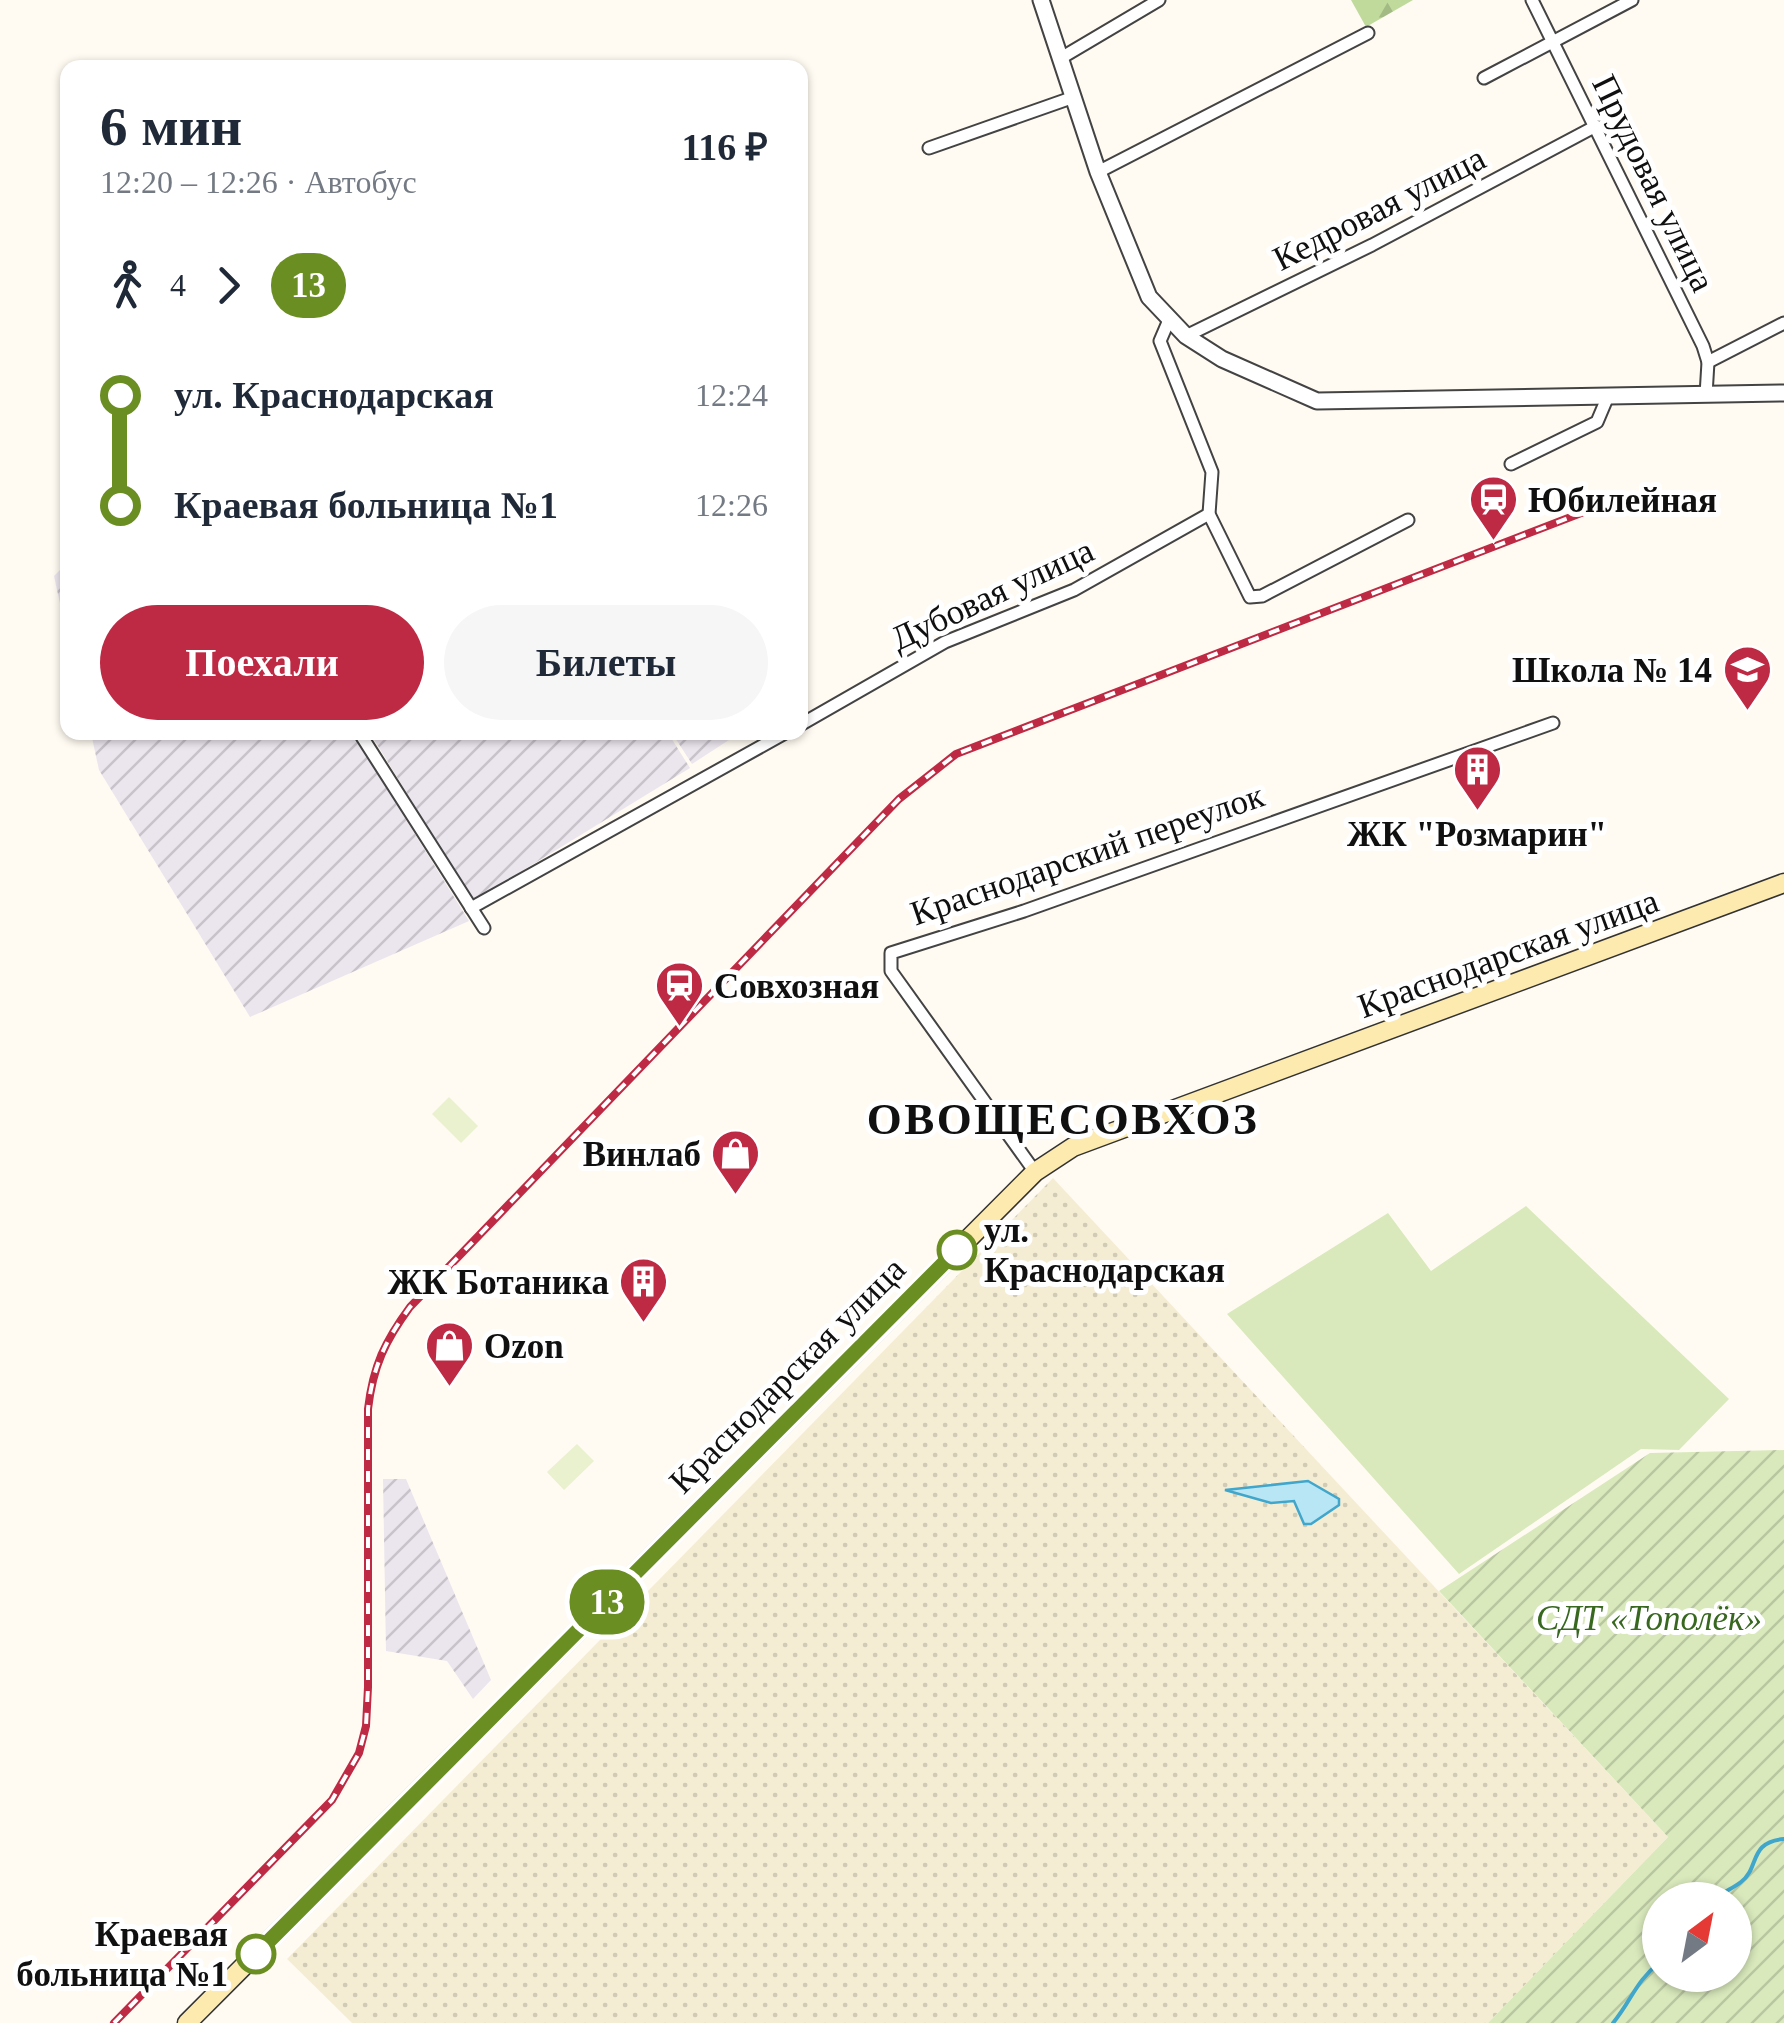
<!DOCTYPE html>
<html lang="ru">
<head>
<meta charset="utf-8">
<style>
  :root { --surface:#fff; --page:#f6f6f7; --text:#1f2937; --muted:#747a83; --accent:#be2944 }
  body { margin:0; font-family:Georgia,serif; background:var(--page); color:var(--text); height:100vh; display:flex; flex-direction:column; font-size:38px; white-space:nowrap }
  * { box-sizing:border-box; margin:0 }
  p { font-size:32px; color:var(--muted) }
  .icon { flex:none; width:55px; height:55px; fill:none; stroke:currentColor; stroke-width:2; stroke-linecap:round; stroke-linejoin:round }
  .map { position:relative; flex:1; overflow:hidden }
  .panel { position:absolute; left:60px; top:60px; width:748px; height:680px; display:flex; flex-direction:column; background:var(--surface); border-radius:20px; box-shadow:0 2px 8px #0004 }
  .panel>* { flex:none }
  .badge { padding:0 20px; border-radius:32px; font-size:35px; line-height:65px }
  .needle { width:65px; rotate:32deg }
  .controls { position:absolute; left:1642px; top:1882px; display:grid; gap:20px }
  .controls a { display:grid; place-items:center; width:110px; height:110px; border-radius:50%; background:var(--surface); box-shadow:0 2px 8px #0004; font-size:50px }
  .map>.badge { position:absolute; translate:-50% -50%; box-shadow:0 0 0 5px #fff }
  .legs { display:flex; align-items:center; gap:15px; height:110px; padding:0 40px; font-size:32px }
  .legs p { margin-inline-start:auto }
  .headline { display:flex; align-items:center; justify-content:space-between; height:170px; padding:0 40px }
  h1 { font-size:55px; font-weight:700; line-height:75px }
  .cta { display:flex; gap:20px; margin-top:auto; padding:20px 40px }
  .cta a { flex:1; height:115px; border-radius:60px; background:var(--accent); color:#fff; font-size:40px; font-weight:700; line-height:115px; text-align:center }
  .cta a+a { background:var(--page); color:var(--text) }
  ul { padding:0 40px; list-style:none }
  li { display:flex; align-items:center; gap:35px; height:110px; font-size:38px }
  li i { display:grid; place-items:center; width:15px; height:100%; margin:0 12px; background:currentColor }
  li i::after { content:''; width:25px; height:25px; margin:-12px; border:8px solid; border-radius:50%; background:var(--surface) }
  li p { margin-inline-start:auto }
  li:first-child i { background:linear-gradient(#0000 50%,currentColor 0) }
  li:last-child i { background:linear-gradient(currentColor 50%,#0000 0) }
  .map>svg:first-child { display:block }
  .industrial { fill:url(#industrial-furrows) }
  .farmland { fill:url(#farmland-dots) }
  .grass { fill:#d9e9bc }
  .forest { fill:url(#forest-firs) }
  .garden { fill:url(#garden-furrows); fill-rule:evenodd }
  .pitch { fill:#e9f1ce }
  .water { fill:#b8e6f5; stroke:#40a6cb; stroke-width:2.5 }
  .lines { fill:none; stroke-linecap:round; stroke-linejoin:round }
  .stream { stroke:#40a6cb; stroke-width:4 }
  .minor-casing { stroke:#434343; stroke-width:15 }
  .tertiary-casing { stroke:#434343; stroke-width:19 }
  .secondary-casing { stroke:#323232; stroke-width:21 }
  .minor { stroke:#fff; stroke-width:11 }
  .tertiary { stroke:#fff; stroke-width:15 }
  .secondary { stroke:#fdeaaf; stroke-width:18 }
  .rail-casing { stroke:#be2944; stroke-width:8 }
  .rail { stroke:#fff; stroke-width:4; stroke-dasharray:11; stroke-linecap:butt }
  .line-1-casing { stroke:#fff; stroke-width:22 }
  .line-1 { stroke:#6b8e23; stroke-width:15 }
  .stop-1-dot { fill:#fff; stroke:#6b8e23; stroke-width:5 }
  .labels { text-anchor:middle; stroke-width:10; stroke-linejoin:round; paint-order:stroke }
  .street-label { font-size:35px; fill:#101010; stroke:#fff }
  .poi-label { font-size:35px; font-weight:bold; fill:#101010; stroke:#fff; text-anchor:start }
  .stop-label { font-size:35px; font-weight:bold; fill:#101010; stroke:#fff; text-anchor:start }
  .park-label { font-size:35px; font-style:italic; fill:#386720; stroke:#fff }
  .district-label { font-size:45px; font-weight:bold; letter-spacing:2.5px; fill:#101010; stroke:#fff }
</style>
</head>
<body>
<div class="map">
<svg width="1784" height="2023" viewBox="0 0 1784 2023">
  <defs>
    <pattern id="industrial-furrows" width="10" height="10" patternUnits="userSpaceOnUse" patternTransform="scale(2.5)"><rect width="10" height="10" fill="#ebe5ee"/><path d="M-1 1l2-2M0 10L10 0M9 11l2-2" fill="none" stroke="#c8c3cb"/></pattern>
    <pattern id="farmland-dots" width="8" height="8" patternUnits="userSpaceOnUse" patternTransform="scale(2.5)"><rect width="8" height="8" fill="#f5edd3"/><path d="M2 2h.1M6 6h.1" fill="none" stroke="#d1cab4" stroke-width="1.8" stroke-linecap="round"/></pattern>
    <pattern id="forest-firs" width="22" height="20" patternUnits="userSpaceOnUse" patternTransform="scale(2.5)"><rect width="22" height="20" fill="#c0da9c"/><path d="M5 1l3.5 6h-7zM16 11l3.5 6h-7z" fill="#a4ba85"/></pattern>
    <pattern id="garden-furrows" width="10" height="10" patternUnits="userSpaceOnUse" patternTransform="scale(2.5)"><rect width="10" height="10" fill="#d9e9bc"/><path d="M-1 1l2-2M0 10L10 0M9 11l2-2" fill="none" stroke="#b9c7a1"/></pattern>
  </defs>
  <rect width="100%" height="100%" fill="#fffbf2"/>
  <!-- industrial -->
  <g class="industrial">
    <polygon points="67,563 67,635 54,576"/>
    <polygon points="91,733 352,733 469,921 250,1017 99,770"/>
    <polygon points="370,733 668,733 690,768 473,901"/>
    <polygon points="672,733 729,733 732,738 692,764"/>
    <polygon points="383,1479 406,1479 491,1680 473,1699 447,1661 386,1651"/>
  </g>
  <!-- farmland -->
  <polygon class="farmland" points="1053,1178 1668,1837 1488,2023 352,2023 287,1959"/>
  <!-- grass -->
  <polygon class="grass" points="1526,1206 1729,1399 1679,1450 1641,1449 1459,1574 1227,1314 1388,1213 1431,1271"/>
  <!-- forest -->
  <polygon class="forest" points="1351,0 1413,0 1366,27"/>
  <!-- garden -->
  <path class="garden" d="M1784,1450V2023H1488L1668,1837L1439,1591L1650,1453ZM1660,1900H1735V1975H1660Z"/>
  <!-- pitch -->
  <g class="pitch">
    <polygon points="449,1097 478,1126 461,1143 432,1114"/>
    <polygon points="577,1444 594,1461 564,1490 547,1472"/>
  </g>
  <!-- water -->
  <polygon class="water" points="1308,1481 1339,1499 1339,1505 1311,1524 1304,1524 1294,1501 1271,1503 1225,1490"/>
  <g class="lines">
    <!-- stream -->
    <g class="stream">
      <path d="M1714,1900C1722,1892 1732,1889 1741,1882C1760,1868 1748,1842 1784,1839"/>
      <path d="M1613,2023C1632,2000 1635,1982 1660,1962"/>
    </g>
    <defs>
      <g id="minor">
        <polyline points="1532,0 1703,346 1708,362 1706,395"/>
        <polyline points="1061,58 1159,0"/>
        <polyline points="1484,78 1632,0"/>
        <polyline points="929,148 1074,97"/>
        <polyline points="1098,172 1368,33"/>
        <polyline points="1169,320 1160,341 1212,472 1209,514 1250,597 1262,596 1408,520"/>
        <polyline points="1186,336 1372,245 1596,126"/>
        <polyline points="1708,362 1784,323"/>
        <polyline points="1511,464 1597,422 1608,396"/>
        <polyline points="800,725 945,642 1074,590 1209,514"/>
        <polyline points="359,732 484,928"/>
        <polyline points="471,908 787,732"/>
        <polyline points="1035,1172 891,971 891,953 1024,911 1553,723"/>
      </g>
      <polyline id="tertiary" points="1041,0 1098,172 1149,297 1186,336 1222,359 1317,401 1784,393"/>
      <polyline id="secondary" points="187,2023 1035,1172 1073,1147 1784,883"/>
    </defs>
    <!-- minor casing -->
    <use href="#minor" class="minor-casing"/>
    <!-- tertiary casing -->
    <use href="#tertiary" class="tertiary-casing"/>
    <!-- secondary casing -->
    <use href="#secondary" class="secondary-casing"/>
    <!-- minor -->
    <use href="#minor" class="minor"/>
    <!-- tertiary -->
    <use href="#tertiary" class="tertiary"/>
    <!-- secondary -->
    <use href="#secondary" class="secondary"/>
    <defs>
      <path id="rail" d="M114,2023L332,1800L359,1753L366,1726L368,1687V1409C373,1366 385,1341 410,1307L899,799L956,754L1602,505"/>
    </defs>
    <!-- rail casing -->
    <use href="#rail" class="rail-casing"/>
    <!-- rail -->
    <use href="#rail" class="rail"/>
  </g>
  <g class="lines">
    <defs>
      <polyline id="line-1" points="256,1954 957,1250"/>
    </defs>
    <!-- line-1 casing -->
    <use href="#line-1" class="line-1-casing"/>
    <!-- line-1 -->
    <use href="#line-1" class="line-1"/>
  </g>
  <!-- icons -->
  <defs>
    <symbol id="station-pin" viewBox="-11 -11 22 30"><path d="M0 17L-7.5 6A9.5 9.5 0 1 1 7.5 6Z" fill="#be2944" stroke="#fff"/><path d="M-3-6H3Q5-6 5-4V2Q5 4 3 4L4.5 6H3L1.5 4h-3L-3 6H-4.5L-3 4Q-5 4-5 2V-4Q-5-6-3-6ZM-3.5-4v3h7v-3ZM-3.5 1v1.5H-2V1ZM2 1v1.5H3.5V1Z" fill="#fff"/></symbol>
    <symbol id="school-pin" viewBox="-11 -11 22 30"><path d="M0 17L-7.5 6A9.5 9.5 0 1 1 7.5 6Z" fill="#be2944" stroke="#fff"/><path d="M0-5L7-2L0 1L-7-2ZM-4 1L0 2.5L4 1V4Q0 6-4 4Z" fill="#fff"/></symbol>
    <symbol id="building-pin" viewBox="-11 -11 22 30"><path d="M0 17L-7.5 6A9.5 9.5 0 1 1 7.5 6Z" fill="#be2944" stroke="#fff"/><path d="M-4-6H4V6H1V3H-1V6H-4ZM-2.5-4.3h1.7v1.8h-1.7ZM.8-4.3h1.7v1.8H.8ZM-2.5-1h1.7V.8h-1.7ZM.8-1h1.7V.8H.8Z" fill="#fff"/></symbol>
    <symbol id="shop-pin" viewBox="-11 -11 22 30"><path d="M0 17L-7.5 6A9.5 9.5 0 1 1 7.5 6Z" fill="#be2944" stroke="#fff"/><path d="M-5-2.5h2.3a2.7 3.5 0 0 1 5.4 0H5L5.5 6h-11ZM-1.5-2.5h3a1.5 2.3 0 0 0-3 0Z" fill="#fff"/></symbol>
  </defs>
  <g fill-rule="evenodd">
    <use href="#station-pin" x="1466" y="472" width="55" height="75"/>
    <use href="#school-pin" x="1720" y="642" width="55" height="75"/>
    <use href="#building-pin" x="1450" y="742" width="55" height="75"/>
    <use href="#station-pin" x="652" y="958" width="55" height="75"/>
    <use href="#shop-pin" x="708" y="1126" width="55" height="75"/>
    <use href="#building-pin" x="616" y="1254" width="55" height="75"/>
    <use href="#shop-pin" x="422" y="1318" width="55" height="75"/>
  </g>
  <!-- markers -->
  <g class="stop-1-dot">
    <circle cx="957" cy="1250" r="18"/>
    <circle cx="256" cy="1954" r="18"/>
  </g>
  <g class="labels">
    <!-- street labels -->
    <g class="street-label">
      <text transform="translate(1654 183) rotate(64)" y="12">Прудовая улица</text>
      <text transform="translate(1379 208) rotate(-27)" y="12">Кедровая улица</text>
      <text transform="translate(992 594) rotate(-25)" y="12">Дубовая улица</text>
      <text transform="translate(1087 854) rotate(-19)" y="12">Краснодарский переулок</text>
      <text transform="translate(1508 953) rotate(-20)" y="12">Краснодарская улица</text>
      <text transform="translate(787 1375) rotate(-45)" y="12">Краснодарская улица</text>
    </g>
    <!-- poi labels -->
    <g class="poi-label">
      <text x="1528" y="512">Юбилейная</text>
      <text x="1712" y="682" text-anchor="end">Школа № 14</text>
      <text x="1477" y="846" text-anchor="middle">ЖК "Розмарин"</text>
      <text x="714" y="998">Совхозная</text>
      <text x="701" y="1166" text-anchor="end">Винлаб</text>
      <text x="609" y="1294" text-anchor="end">ЖК Ботаника</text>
      <text x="484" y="1358">Ozon</text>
    </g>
    <!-- stop labels -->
    <g class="stop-label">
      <text x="984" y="1242">ул.<tspan x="984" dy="40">Краснодарская</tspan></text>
      <text x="228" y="1946" text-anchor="end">Краевая<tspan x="228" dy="40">больница №1</tspan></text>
    </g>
    <!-- park labels -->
    <g class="park-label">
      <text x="1649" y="1630">СДТ «Тополёк»</text>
    </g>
    <!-- district labels -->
    <g class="district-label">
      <text x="1063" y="1134">ОВОЩЕСОВХОЗ</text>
    </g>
  </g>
</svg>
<div class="controls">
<a><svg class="needle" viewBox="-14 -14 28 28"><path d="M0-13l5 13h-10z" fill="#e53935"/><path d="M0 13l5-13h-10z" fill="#747a83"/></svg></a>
</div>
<b class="badge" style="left:607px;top:1602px;background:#6b8e23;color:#fff">13</b>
<section class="panel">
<div class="headline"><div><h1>6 мин</h1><p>12:20 – 12:26 · Автобус</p></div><b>116 ₽</b></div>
<div class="legs"><svg class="icon" aria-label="walk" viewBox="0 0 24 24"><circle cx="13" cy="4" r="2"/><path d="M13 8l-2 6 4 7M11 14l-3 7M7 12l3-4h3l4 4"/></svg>4<svg class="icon" aria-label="forward" viewBox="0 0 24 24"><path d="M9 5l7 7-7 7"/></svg><b class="badge" style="background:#6b8e23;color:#fff">13</b></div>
<ul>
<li><i style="color:#6b8e23"></i><b>ул. Краснодарская</b><p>12:24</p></li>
<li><i style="color:#6b8e23"></i><b>Краевая больница №1</b><p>12:26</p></li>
</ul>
<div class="cta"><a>Поехали</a><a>Билеты</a></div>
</section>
</div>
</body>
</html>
